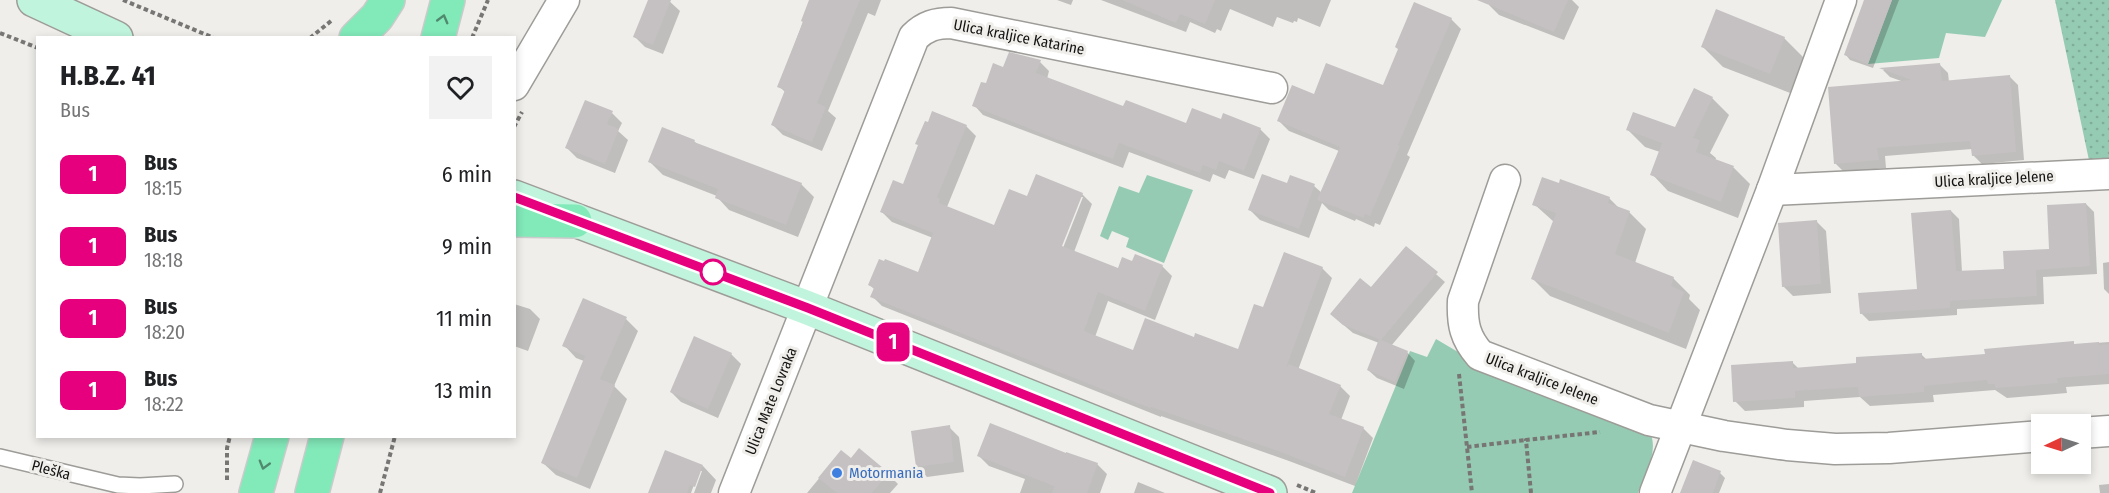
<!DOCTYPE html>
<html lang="en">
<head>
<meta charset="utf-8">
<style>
  :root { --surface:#fff; --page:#f2f2f2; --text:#202124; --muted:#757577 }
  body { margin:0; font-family:"Fira Sans Condensed",sans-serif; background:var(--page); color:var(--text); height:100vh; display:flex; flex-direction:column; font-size:22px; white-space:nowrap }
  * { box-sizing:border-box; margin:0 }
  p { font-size:20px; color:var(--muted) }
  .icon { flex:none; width:33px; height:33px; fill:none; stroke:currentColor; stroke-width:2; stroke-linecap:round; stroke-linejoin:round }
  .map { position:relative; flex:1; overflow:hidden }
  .sheet { position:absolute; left:36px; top:36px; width:480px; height:402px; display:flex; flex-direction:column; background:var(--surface); border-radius:0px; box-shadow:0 3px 9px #0003 }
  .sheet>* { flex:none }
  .badge { padding:0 12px; border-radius:9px; font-size:21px; line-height:39px }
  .needle { width:39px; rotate:266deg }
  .controls { position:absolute; left:2031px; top:414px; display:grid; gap:12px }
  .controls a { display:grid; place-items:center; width:60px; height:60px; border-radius:0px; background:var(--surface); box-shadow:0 3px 9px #0003; font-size:30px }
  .map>.badge { position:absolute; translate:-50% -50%; box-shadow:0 0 0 3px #fff }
  .round { display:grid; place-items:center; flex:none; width:63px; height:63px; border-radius:0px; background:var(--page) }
  .head { display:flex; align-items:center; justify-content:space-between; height:102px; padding:0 24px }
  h1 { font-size:28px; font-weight:700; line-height:45px }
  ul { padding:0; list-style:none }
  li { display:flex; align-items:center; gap:18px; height:72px; padding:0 24px }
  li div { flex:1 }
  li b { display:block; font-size:22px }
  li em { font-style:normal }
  li .badge { min-width:66px; font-weight:700; text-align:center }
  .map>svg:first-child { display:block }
  .grass { fill:url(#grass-dots) }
  .green { fill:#96cbb3 }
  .shadow { fill:#0003; fill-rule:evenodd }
  .building { fill:#c5c1c2 }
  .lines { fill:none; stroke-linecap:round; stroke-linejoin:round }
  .lane-casing { stroke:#9d9c98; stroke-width:18 }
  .street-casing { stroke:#9d9c98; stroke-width:33 }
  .secondary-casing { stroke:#9d9c98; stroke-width:36 }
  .primary-casing { stroke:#cbcbcb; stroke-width:36 }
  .path { stroke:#777674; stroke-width:4; stroke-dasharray:4.5 3; stroke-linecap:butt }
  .lane { stroke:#fff; stroke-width:15 }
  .street { stroke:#fff; stroke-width:30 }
  .secondary { stroke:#c0f4dc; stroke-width:33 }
  .primary { stroke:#82e9b9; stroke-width:33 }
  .oneway { stroke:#50896e }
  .line-casing { stroke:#fff; stroke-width:14 }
  .line { stroke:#e6007e; stroke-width:9 }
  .stop-dot { fill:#fff; stroke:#e6007e; stroke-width:3 }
  .shop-dot { fill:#3f7fe0; stroke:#efeeeb; stroke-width:2 }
  .labels { text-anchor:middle; stroke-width:6; stroke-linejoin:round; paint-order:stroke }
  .street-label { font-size:15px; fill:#141312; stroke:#efeeeb }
  .shop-label { font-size:15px; fill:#366cbe; stroke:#efeeeb; text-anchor:start }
</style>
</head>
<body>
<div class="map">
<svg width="2109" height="493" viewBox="0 0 2109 493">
  <defs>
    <pattern id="grass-dots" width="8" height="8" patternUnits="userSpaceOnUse" patternTransform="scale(1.5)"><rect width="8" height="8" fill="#96cbb3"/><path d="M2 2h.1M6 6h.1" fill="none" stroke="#80ad99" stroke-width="1.8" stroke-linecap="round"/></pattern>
  </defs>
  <rect width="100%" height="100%" fill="#efeeeb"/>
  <!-- grass -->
  <polygon class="grass" points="2055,0 2109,0 2109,164 2090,165"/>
  <!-- green -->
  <g class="green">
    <polygon points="1892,0 2002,0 1985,37 1946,33 1939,58 1868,64"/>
    <polygon points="1147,175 1193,190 1164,263 1126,247 1129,238 1112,231 1108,240 1100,236 1119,186 1139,193"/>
    <path d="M1436,339L1475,362L1651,435C1658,454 1644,475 1638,493H1352L1410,351L1427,357Z"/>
  </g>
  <!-- shadow -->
  <g class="shadow">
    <polygon points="650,0 668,0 680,11 663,54 645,47 635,37"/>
    <polygon points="811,0 881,0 875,16 868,13 828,111 836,118 822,151 783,135 773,125 786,93 779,86"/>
    <polygon points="1057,0 1073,0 1071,5"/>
    <polygon points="1101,0 1331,0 1320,27 1298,18 1297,22 1294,21 1293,23 1277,17 1273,27 1230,9 1221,31 1217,29 1215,33 1190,22 1186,32"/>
    <polygon points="1491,0 1572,0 1579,7 1564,40 1499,15 1489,5"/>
    <polygon points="1866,0 1899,0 1873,68 1850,60 1846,55"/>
    <polygon points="1451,19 1461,29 1407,155 1410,157 1380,225 1375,223 1374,227 1356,219 1355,221 1329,210 1322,203 1309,238 1260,220 1250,210 1288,185 1314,186 1322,193 1339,151 1289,131 1279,121 1315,96 1384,87"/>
    <polygon points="1784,38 1804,58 1790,93 1723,67 1703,47"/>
    <polygon points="1040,62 1049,71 1047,79 1124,108 1186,125 1222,121 1260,129 1270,139 1254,179 1229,170 1225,179 1213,174 1210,182 1129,152 1123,168 983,115 974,105 987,85 1004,69"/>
    <polygon points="1940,65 1948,73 1949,82 2010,77 2018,85 2024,160 1982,164 1973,155 1972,149 1885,156 1886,168 1844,172 1835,163 1904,82 1890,77 1883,70"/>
    <polygon points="1712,98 1729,115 1710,153 1716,158 1715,161 1734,168 1750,184 1738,218 1668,191 1652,174 1660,152 1645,147 1628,130 1676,129"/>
    <polygon points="612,113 622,123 618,131 628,140 615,173 577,158 567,148"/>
    <path d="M966,126L976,136L947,207L995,227L1028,198L1082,194L1092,204L1074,252L1119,270L1133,263L1162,266L1172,276L1155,320L1108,301L1095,337L1134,352L1195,339L1239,351L1264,309L1322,268L1332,278L1298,370L1340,386L1350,396L1341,420L1363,428L1373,438L1355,486L1289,461L1161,416V417L882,306L872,296L874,289L870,285L919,274L933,238L892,222L882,212L904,186ZM1080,197H1083L1061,253L1058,252Z"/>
    <polygon points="694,141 698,145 801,184 814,197 798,237 729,210 717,197 717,196 663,175 650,162"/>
    <polygon points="1609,198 1620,209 1629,212 1646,229 1635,263 1673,278 1690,295 1689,299 1700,310 1686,349 1550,296 1533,279 1554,222 1534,204"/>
    <polygon points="2086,204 2094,212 2097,274 2043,277 2044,304 1957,309 1957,315 1869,321 1861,313 1918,290 1951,211 1959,219 1962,272 2005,270 2051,250"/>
    <polygon points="1816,221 1826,231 1831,293 1793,296 1783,286"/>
    <polygon points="1406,248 1445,282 1391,346 1407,352 1415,361 1404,389 1377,378 1368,370 1379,343 1353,333 1340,322 1372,290"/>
    <polygon points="2109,262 2109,294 2104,289 2103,263"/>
    <polygon points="514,304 530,309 540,319 528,351 514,346"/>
    <polygon points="626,319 638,331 614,386 627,399 590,489 556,475 543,463 584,361 576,358 564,345"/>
    <polygon points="2109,342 2109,384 2066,387 2067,393 2007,398 1995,390 1933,395 1934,402 1870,406 1860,397 1804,401 1804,407 1745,411 1735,401 1792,362 1799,369 1858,365 1921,354 1927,360 1986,355 1986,351"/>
    <polygon points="731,354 741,364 718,418 681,402 671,392"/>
    <polygon points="949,427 959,437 964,472 927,477 917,467"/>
    <polygon points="841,452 851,460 888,474 898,484 890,493 807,493"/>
    <polygon points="979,456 1097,464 1107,474 1100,493 1020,493 1025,479 989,466"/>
    <polygon points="1694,462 1720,473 1725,478 1719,493 1682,493"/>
    <polygon points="703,466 716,480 711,493 694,493 702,471 699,471 691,493 650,493"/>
    <polygon points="1138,482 1165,493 1134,493"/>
    <polygon points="2109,484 2109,493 2100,493 2099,485"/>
  </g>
  <!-- building -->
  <g class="building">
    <polygon points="648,0 671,0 653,45 633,37"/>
    <polygon points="809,0 860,0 817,103 826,107 812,142 771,125 785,90 777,87 803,22 801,21"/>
    <polygon points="1122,0 1215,0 1205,24 1180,14 1176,23"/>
    <polygon points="1477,0 1568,0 1554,32"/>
    <polygon points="1864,0 1892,0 1868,64 1844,55"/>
    <polygon points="1414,2 1452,18 1398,145 1400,146 1370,216 1365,214 1364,218 1317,200 1340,147 1277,121 1292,85 1314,94 1326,63 1383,85 1398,49 1395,47"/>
    <polygon points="1716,9 1785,37 1770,74 1701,47"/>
    <polygon points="1009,52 1041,60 1036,73 1123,106 1126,100 1186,123 1192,108 1221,119 1223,113 1261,128 1244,171 1219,161 1216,170 1203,165 1200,173 1119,143 1113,159 1056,139 972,106 981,82 986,83 993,63 1003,67"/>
    <polygon points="1940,63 1942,81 2010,75 2016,152 1972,156 1970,141 1877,148 1879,160 1834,164 1828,87 1911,80 1879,68"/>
    <polygon points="1694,88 1713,97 1693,138 1700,140 1696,152 1734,166 1721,202 1650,175 1662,143 1626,130 1633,112 1675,127"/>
    <polygon points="585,100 613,111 607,124 619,129 605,164 565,148"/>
    <polygon points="932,111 967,125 937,197 940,199 939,203 994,225 1009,189 1027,196 1036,174 1083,193 1062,246 1118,268 1122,257 1132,261 1135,254 1163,265 1145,311 1098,292 1084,331 1133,350 1145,318 1194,337 1195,333 1238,349 1254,304 1263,307 1284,252 1323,267 1286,368 1289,364 1341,385 1329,414 1364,427 1345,477 1278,451 1151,407 1150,408 870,297 874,288 868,285 879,259 884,261 885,259 918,272 933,233 880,212 893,180 903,184 918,145 915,144 925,121 928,122"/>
    <polygon points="662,127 695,140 694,142 802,183 786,225 715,198 718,189 648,162"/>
    <polygon points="1262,174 1287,183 1290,175 1315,184 1299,229 1248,210"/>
    <polygon points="1542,177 1559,183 1560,179 1610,197 1608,203 1630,211 1615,254 1674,277 1671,286 1684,292 1669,333 1531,279 1556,213 1532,205"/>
    <polygon points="2086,203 2090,266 2036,270 2037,296 1950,301 1950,308 1860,314 1858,293 1917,289 1911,213 1951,210 1956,271 2004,269 2003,251 2049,249 2047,205"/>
    <polygon points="1817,220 1821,284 1782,287 1778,223"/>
    <polygon points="1406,246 1438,272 1381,340 1408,351 1395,382 1367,370 1379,339 1343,325 1330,314 1360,278 1371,287"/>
    <polygon points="583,298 627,317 600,379 615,385 577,478 541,463 585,356 562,346"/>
    <polygon points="694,336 732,353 708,409 670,392"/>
    <polygon points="2074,341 2074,344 2099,342 2099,345 2109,344 2109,374 2057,378 2058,383 1995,388 1995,384 1988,384 1987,380 1924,386 1924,392 1859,397 1858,387 1795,391 1795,398 1733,402 1731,365 1793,361 1793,368 1856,363 1856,357 1922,353 1922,359 1985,354 1984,349"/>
    <polygon points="990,423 1066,453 1066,452 1098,463 1087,493 1052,493 1054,486 977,456"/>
    <polygon points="950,425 954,462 916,467 911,431"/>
    <polygon points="859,448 889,473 872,493 837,493 818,478 841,450 851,458"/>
    <polygon points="665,450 703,465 695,487 690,485 687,493 648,493"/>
    <polygon points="1693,460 1721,471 1713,493 1680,493"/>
  </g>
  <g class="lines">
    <defs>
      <polyline id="lane" points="0,457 118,485 140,486 175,484"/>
      <g id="street">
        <polyline points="514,85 564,0"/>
        <path d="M1505,180L1463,301C1462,324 1465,338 1480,355L1649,420L1724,436L1787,445L1835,449L1889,448L2042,436"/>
        <polyline points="1772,190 2109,174"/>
        <polyline points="2080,433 2109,431"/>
        <path d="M734,493L914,37C925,26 936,23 951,23L1272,88"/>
        <polyline points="1655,493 1772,190 1841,0"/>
      </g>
      <g id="secondary">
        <polyline points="34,0 116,38"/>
        <polyline points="514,197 808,308 1270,493"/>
      </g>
      <g id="primary">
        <polyline points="356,38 377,17 388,0"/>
        <polyline points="438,38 448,0"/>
        <polyline points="514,220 575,221"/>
        <polyline points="256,493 272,436"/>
        <polyline points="312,493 327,436"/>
      </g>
    </defs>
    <!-- lane casing -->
    <use href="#lane" class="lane-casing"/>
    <!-- street casing -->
    <use href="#street" class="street-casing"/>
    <!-- secondary casing -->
    <use href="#secondary" class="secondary-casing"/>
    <!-- primary casing -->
    <use href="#primary" class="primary-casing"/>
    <!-- path -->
    <g class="path">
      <polyline points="123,0 214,38"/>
      <polyline points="0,33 38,48"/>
      <polyline points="310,38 331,21"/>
      <polyline points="472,38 488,0"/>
      <polyline points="514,127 522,112"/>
      <polyline points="1459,374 1472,493"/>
      <polyline points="1467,447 1526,440"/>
      <polyline points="227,480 227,448 230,436"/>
      <polyline points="1297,485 1316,493"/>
      <polyline points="380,493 395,436"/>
      <polyline points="1531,493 1526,440 1600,432"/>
    </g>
    <!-- lane -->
    <use href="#lane" class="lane"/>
    <!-- street -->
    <use href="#street" class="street"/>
    <!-- secondary -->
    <use href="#secondary" class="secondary"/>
    <!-- primary -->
    <use href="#primary" class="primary"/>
  </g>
  <!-- one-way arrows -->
  <defs><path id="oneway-chevron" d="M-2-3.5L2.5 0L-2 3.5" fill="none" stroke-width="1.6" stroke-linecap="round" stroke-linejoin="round" transform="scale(1.5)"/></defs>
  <g class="oneway">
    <use href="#oneway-chevron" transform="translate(443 19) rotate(-75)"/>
    <use href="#oneway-chevron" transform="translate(264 465) rotate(106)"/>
  </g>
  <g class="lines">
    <defs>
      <polyline id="line" points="514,197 808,308 1270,493"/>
    </defs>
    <!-- line casing -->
    <use href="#line" class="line-casing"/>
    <!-- line -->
    <use href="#line" class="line"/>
  </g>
  <!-- markers -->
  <circle class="stop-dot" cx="713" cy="272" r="12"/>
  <circle class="shop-dot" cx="837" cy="473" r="6"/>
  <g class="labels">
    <!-- street labels -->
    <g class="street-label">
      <text transform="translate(1019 37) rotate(11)" y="5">Ulica kraljice Katarine</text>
      <text transform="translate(1994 179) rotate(-3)" y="5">Ulica kraljice Jelene</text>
      <text transform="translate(1542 379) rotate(21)" y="5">Ulica kraljice Jelene</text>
      <text transform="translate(771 401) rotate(-68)" y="5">Ulica Mate Lovraka</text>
      <text transform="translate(51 470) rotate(15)" y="5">Pleška</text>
    </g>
    <!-- shop labels -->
    <g class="shop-label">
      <text x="849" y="478">Motormania</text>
    </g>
  </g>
</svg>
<div class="controls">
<a><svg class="needle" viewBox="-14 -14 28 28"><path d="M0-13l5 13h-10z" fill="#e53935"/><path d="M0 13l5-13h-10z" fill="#757577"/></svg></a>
</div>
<b class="badge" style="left:893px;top:342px;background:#e6007e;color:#fff">1</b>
<section class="sheet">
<div class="head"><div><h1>H.B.Z. 41</h1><p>Bus</p></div><a class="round"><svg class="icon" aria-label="heart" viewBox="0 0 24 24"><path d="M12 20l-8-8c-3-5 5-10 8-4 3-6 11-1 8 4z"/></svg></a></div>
<ul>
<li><span class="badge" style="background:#e6007e;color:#fff">1</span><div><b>Bus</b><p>18:15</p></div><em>6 min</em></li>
<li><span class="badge" style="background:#e6007e;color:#fff">1</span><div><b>Bus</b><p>18:18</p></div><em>9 min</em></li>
<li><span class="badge" style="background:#e6007e;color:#fff">1</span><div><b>Bus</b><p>18:20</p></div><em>11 min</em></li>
<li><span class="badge" style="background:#e6007e;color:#fff">1</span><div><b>Bus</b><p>18:22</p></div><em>13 min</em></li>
</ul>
</section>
</div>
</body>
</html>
